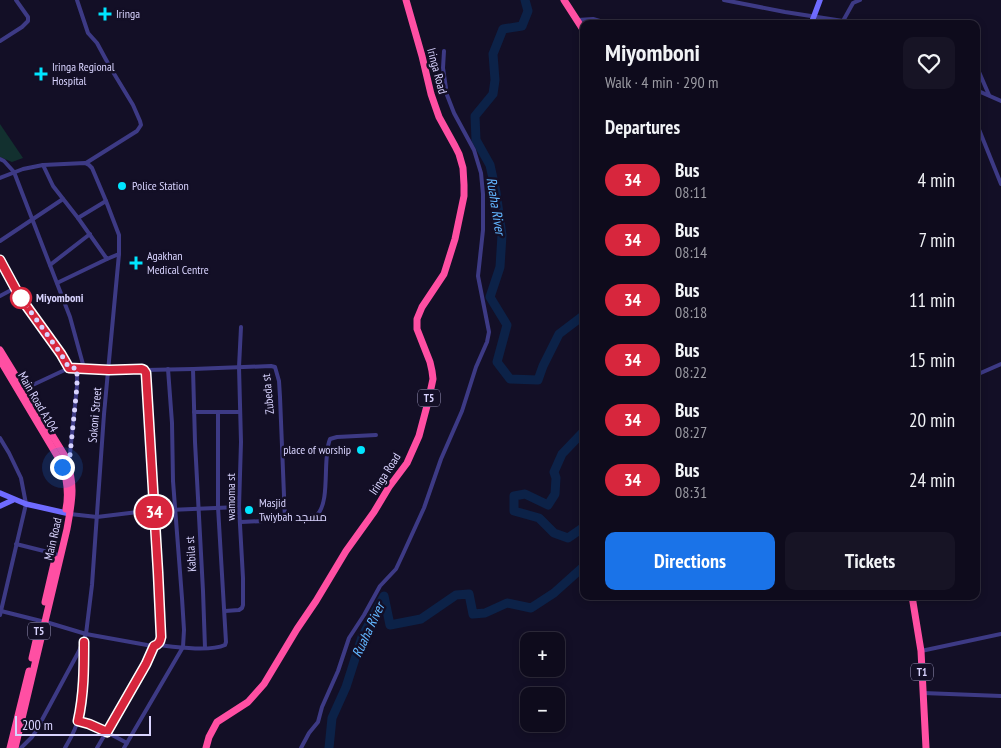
<!DOCTYPE html>
<html lang="en">
<head>
<meta charset="utf-8">
<style>
  :root { --surface:#0e0b1c; --page:#171425; --text:#f1f3f6; --muted:#9b9ba3; --line:#2e2b3b; --accent:#1a73e8 }
  body { margin:0; font-family:"PT Sans Narrow",Cairo,sans-serif; background:var(--page); color:var(--text); height:100vh; display:flex; flex-direction:column; font-size:19px; white-space:nowrap }
  * { box-sizing:border-box; margin:0 }
  p { font-size:16px; color:var(--muted) }
  .icon { flex:none; width:28px; height:28px; fill:none; stroke:currentColor; stroke-width:2; stroke-linecap:round; stroke-linejoin:round }
  .map { position:relative; flex:1; overflow:hidden }
  .panel { position:absolute; left:580px; top:20px; width:400px; height:580px; display:flex; flex-direction:column; background:var(--surface); border-radius:10px; box-shadow:0 2px 8px #0003,0 0 0 1px var(--line) }
  .panel>* { flex:none }
  .badge { padding:0 10px; border-radius:16px; font-size:18px; line-height:32px }
  .buttons { position:absolute; left:520px; top:632px; display:grid; gap:10px }
  .buttons a { display:grid; place-items:center; width:45px; height:45px; border-radius:10px; background:var(--surface); box-shadow:0 2px 8px #0003,0 0 0 1px var(--line); font-size:25px }
  .scale { position:absolute; left:15px; bottom:12px; width:136px; box-sizing:border-box; padding-left:5px; border:2px solid #d9d4ff; border-top:0; font-size:14px; line-height:18px; white-space:nowrap; color:#d9d4ff; -webkit-text-stroke:4px #130f26; paint-order:stroke }
  .you { position:absolute; width:25px; height:25px; margin:-12px; border:4px solid #fff; border-radius:50%; background:#1a73e8; box-shadow:0 0 0 8px #1a73e833 }
  .map>.badge { position:absolute; translate:-50% -50%; box-shadow:0 0 0 2px #fff }
  h2 { padding:0 25px; font-size:19px; line-height:45px }
  .round { display:grid; place-items:center; flex:none; width:52px; height:52px; border-radius:10px; background:var(--page) }
  .overview { display:flex; align-items:center; justify-content:space-between; height:85px; padding:0 25px }
  h1 { font-size:24px; font-weight:700; line-height:38px }
  .button { display:flex; gap:10px; margin-top:auto; padding:10px 25px }
  .button a { flex:1; height:58px; border-radius:10px; background:var(--accent); color:#fff; font-size:20px; font-weight:700; line-height:58px; text-align:center }
  .button a+a { background:var(--page); color:var(--text) }
  ul { padding:0; list-style:none }
  li { display:flex; align-items:center; gap:15px; height:60px; padding:0 25px }
  li div { flex:1 }
  li b { display:block; font-size:19px }
  li em { font-style:normal }
  li .badge { min-width:55px; font-weight:700; text-align:center }
  .map>svg:first-child { display:block }
  .green { fill:#12302f }
  .lines { fill:none; stroke-linecap:round; stroke-linejoin:round }
  .river { stroke:#0c2248; stroke-width:9 }
  .street { stroke:#3d3a85; stroke-width:4 }
  .secondary { stroke:#6f6bff; stroke-width:5.5 }
  .highway { stroke:#ff4fa3; stroke-width:7 }
  .line-casing { stroke:#fff; stroke-width:11 }
  .line { stroke:#d7263d; stroke-width:8 }
  .walk { stroke:#d9d4ff; stroke-width:5; stroke-dasharray:0 9 }
  .poi-dot { fill:#00e5ff; stroke:#130f26; stroke-width:2 }
  .stop-dot { fill:#fff; stroke:#d7263d; stroke-width:2.5 }
  .labels { text-anchor:middle; stroke-width:5; stroke-linejoin:round; paint-order:stroke }
  .shield { fill:#130f26; stroke:#9e99be; stroke-width:1 }
  .shield-label { font-size:11px; font-weight:bold; fill:#d9d4ff }
  .poi-label { font-size:12px; fill:#d9d4ff; stroke:#130f26; text-anchor:start }
  .street-label { font-size:12px; fill:#d9d4ff; stroke:#130f26 }
  .stop-label { font-size:12px; font-weight:bold; fill:#d9d4ff; stroke:#130f26; text-anchor:start }
  .water-label { font-size:14px; font-style:italic; fill:#62b6ff; stroke:#130f26 }
</style>
</head>
<body>
<div class="map">
<svg width="1001" height="748" viewBox="0 0 1001 748">
  <rect width="100%" height="100%" fill="#130f26"/>
  <!-- green -->
  <polygon class="green" points="0,124 23,158 12,162 0,157"/>
  <g class="lines">
    <!-- river -->
    <g class="river">
      <polyline points="525,0 528,11 522,26 503,29 493,54 495,80 493,94 475,116 476,140 490,165 496,192 502,235 500,267 490,297 507,325 497,362 510,379 538,380 543,366 559,334 584,315"/>
      <polyline points="584,431 562,454 554,472 556,478 555,494 548,505 525,494 514,496 514,511 539,518 554,533 568,538 584,527"/>
      <polyline points="329,748 332,718 346,687 362,637 384,596 390,625 421,619 456,595 469,594 473,614 485,613 507,603 531,608 554,593 583,567 584,563"/>
    </g>
    <!-- street -->
    <g class="street">
      <polyline points="77,0 88,33 97,43 110,67 133,105 140,121 141,125 137,131 86,163"/>
      <polyline points="724,0 785,12 843,21 852,24"/>
      <polyline points="578,20 593,19 610,24"/>
      <polyline points="843,21 853,3 860,0"/>
      <polyline points="0,41 22,27 28,21 28,17 16,0"/>
      <polyline points="976,65 989,95"/>
      <polyline points="976,90 1001,101"/>
      <polyline points="976,122 1001,184"/>
      <polyline points="0,159 4,161 14,172 70,317 84,368"/>
      <polyline points="43,165 53,186 78,218 107,259 119,254"/>
      <polyline points="0,178 23,169 43,165 85,163 89,165 92,168 106,201 119,235 119,254 104,414 92,585 86,634 79,651 36,731 32,737 21,748"/>
      <polyline points="78,218 106,201"/>
      <polyline points="0,241 63,199"/>
      <polyline points="0,260 20,297 61,354 69,368"/>
      <polyline points="50,265 90,234"/>
      <polyline points="57,283 107,259"/>
      <polyline points="0,296 15,288"/>
      <polyline points="193,369 195,442 203,591 205,648"/>
      <polyline points="145,370 193,369 271,366 275,367 279,381 280,397 285,520"/>
      <polyline points="976,375 1001,364"/>
      <path d="M24,389L69,368L109,370L142,369L145,370L146,377L162,628C161,641 162,647 147,645L86,634L46,622"/>
      <polyline points="194,412 240,412"/>
      <polyline points="0,438 9,453 21,478 26,504 0,615"/>
      <polyline points="69,463 77,386 77,368"/>
      <polyline points="70,514 97,517 146,511 239,507"/>
      <path d="M241,522L285,520L317,515C331,501 322,458 330,439L337,437L376,435"/>
      <polyline points="16,544 56,554"/>
      <polyline points="1,611 41,621"/>
      <polyline points="225,611 239,610 242,608 243,605 243,578 239,507 241,442 239,367 241,327"/>
      <path d="M158,645C175,647 209,652 225,645L226,642L218,507V412"/>
      <polyline points="921,651 1001,634"/>
      <polyline points="923,693 1001,696"/>
      <polyline points="78,721 97,727 127,743"/>
      <path d="M65,748C70,739 76,730 78,719C85,695 84,668 84,644"/>
      <polyline points="97,748 146,664 154,646"/>
      <polyline points="124,748 183,647 184,630 182,598 173,481 172,423 168,369"/>
      <polyline points="301,748 309,733 318,722 322,707 338,671 349,638 364,615 380,586 396,569 403,554 424,508 441,459 462,411 476,367 487,342 489,332 478,276 483,230 483,194 481,173 474,150 454,113 447,95 443,68 444,51"/>
    </g>
    <!-- secondary -->
    <g class="secondary">
      <polyline points="811,24 820,0"/>
      <polyline points="0,493 26,504 66,513"/>
      <polyline points="0,506 13,500"/>
    </g>
    <!-- highway -->
    <g class="highway">
      <polyline points="564,0 584,31"/>
      <path d="M0,350L65,456C76,484 72,501 67,529L15,748"/>
      <path d="M0,360L62,464C67,479 69,494 66,509"/>
      <polyline points="912,596 921,651 926,748"/>
      <polyline points="45,602 55,559"/>
      <polyline points="32,658 38,632"/>
      <polyline points="10,748 29,671"/>
      <polyline points="206,748 209,737 217,722 248,702 264,684 297,629 316,601 346,551 374,512 389,487 407,463 419,436 428,402 433,379 432,371 430,362 417,329 417,319 422,307 444,274 455,239 464,196 464,185 463,168 459,154 455,146 439,117 431,94 422,56 406,0"/>
    </g>
  </g>
  <g class="lines">
    <defs>
      <path id="line" d="M0,260L20,297L61,354L69,368L109,370L142,369L144,370L146,373L158,572L161,637C160,642 159,644 154,646L146,664L107,732L89,724L78,721C84,694 84,668 84,642"/>
    </defs>
    <!-- line casing -->
    <use href="#line" class="line-casing"/>
    <!-- line -->
    <use href="#line" class="line"/>
    <!-- walk -->
    <polyline class="walk" points="21,298 61,354 69,368 77,368 77,386 69,465 62,467"/>
  </g>
  <!-- markers -->
  <g class="poi-dot">
    <path d="M102.5 6.5h5v5h5v5h-5v5h-5v-5h-5v-5h5z"/>
    <path d="M38.5 66.5h5v5h5v5h-5v5h-5v-5h-5v-5h5z"/>
    <circle cx="122" cy="186" r="5"/>
    <path d="M133.5 255.5h5v5h5v5h-5v5h-5v-5h-5v-5h5z"/>
    <circle cx="361" cy="450" r="5"/>
    <circle cx="249" cy="510" r="5"/>
  </g>
  <circle class="stop-dot" cx="21" cy="298" r="10"/>
  <g class="labels">
    <!-- shield labels -->
    <g class="shield">
      <rect x="418" y="389.5" width="22" height="17" rx="4"/>
      <rect x="28" y="622.5" width="22" height="17" rx="4"/>
      <rect x="911" y="663.5" width="22" height="17" rx="4"/>
    </g>
    <g class="shield-label">
      <text x="429" y="402">T5</text>
      <text x="39" y="635">T5</text>
      <text x="922" y="676">T1</text>
    </g>
    <!-- poi labels -->
    <g class="poi-label">
      <text x="116" y="18">Iringa</text>
      <text x="52" y="71">Iringa Regional<tspan x="52" dy="14">Hospital</tspan></text>
      <text x="132" y="190">Police Station</text>
      <text x="147" y="260">Agakhan<tspan x="147" dy="14">Medical Centre</tspan></text>
      <text x="351" y="454" text-anchor="end">place of worship</text>
      <text x="259" y="507">Masjid<tspan x="259" dy="14">Twiybah مسجد</tspan></text>
    </g>
    <!-- street labels -->
    <g class="street-label">
      <text transform="translate(437 71) rotate(75)" y="4">Iringa Road</text>
      <text transform="translate(268 394) rotate(-96)" y="4">Zubeda st</text>
      <text transform="translate(38 402) rotate(60)" y="4">Main Road A104</text>
      <text transform="translate(95 415) rotate(-85)" y="4">Sokoni Street</text>
      <text transform="translate(385 474) rotate(-57)" y="4">Iringa Road</text>
      <text transform="translate(231 497) rotate(-90)" y="4">wamoma st</text>
      <text transform="translate(53 539) rotate(-77)" y="4">Main Road</text>
      <text transform="translate(191 554) rotate(-94)" y="4">Kabila st</text>
    </g>
    <!-- stop labels -->
    <g class="stop-label">
      <text x="36" y="302">Miyomboni</text>
    </g>
    <!-- water labels -->
    <g class="water-label">
      <text transform="translate(496 206) rotate(81)" y="5">Ruaha River</text>
      <text transform="translate(368 630) rotate(-65)" y="5">Ruaha River</text>
    </g>
  </g>
</svg>
<div class="buttons">
<a>+</a>
<a>−</a>
</div>
<div class="scale">200 m</div>
<div class="you" style="left:62px;top:467px"></div>
<b class="badge" style="left:154px;top:512px;background:#d7263d;color:#fff">34</b>
<section class="panel">
<div class="overview"><div><h1>Miyomboni</h1><p>Walk · 4 min · 290 m</p></div><a class="round"><svg class="icon" aria-label="heart" viewBox="0 0 24 24"><path d="M12 20l-8-8c-3-5 5-10 8-4 3-6 11-1 8 4z"/></svg></a></div>
<h2>Departures</h2>
<ul>
<li><span class="badge" style="background:#d7263d;color:#fff">34</span><div><b>Bus</b><p>08:11</p></div><em>4 min</em></li>
<li><span class="badge" style="background:#d7263d;color:#fff">34</span><div><b>Bus</b><p>08:14</p></div><em>7 min</em></li>
<li><span class="badge" style="background:#d7263d;color:#fff">34</span><div><b>Bus</b><p>08:18</p></div><em>11 min</em></li>
<li><span class="badge" style="background:#d7263d;color:#fff">34</span><div><b>Bus</b><p>08:22</p></div><em>15 min</em></li>
<li><span class="badge" style="background:#d7263d;color:#fff">34</span><div><b>Bus</b><p>08:27</p></div><em>20 min</em></li>
<li><span class="badge" style="background:#d7263d;color:#fff">34</span><div><b>Bus</b><p>08:31</p></div><em>24 min</em></li>
</ul>
<div class="button"><a>Directions</a><a>Tickets</a></div>
</section>
</div>
</body>
</html>
